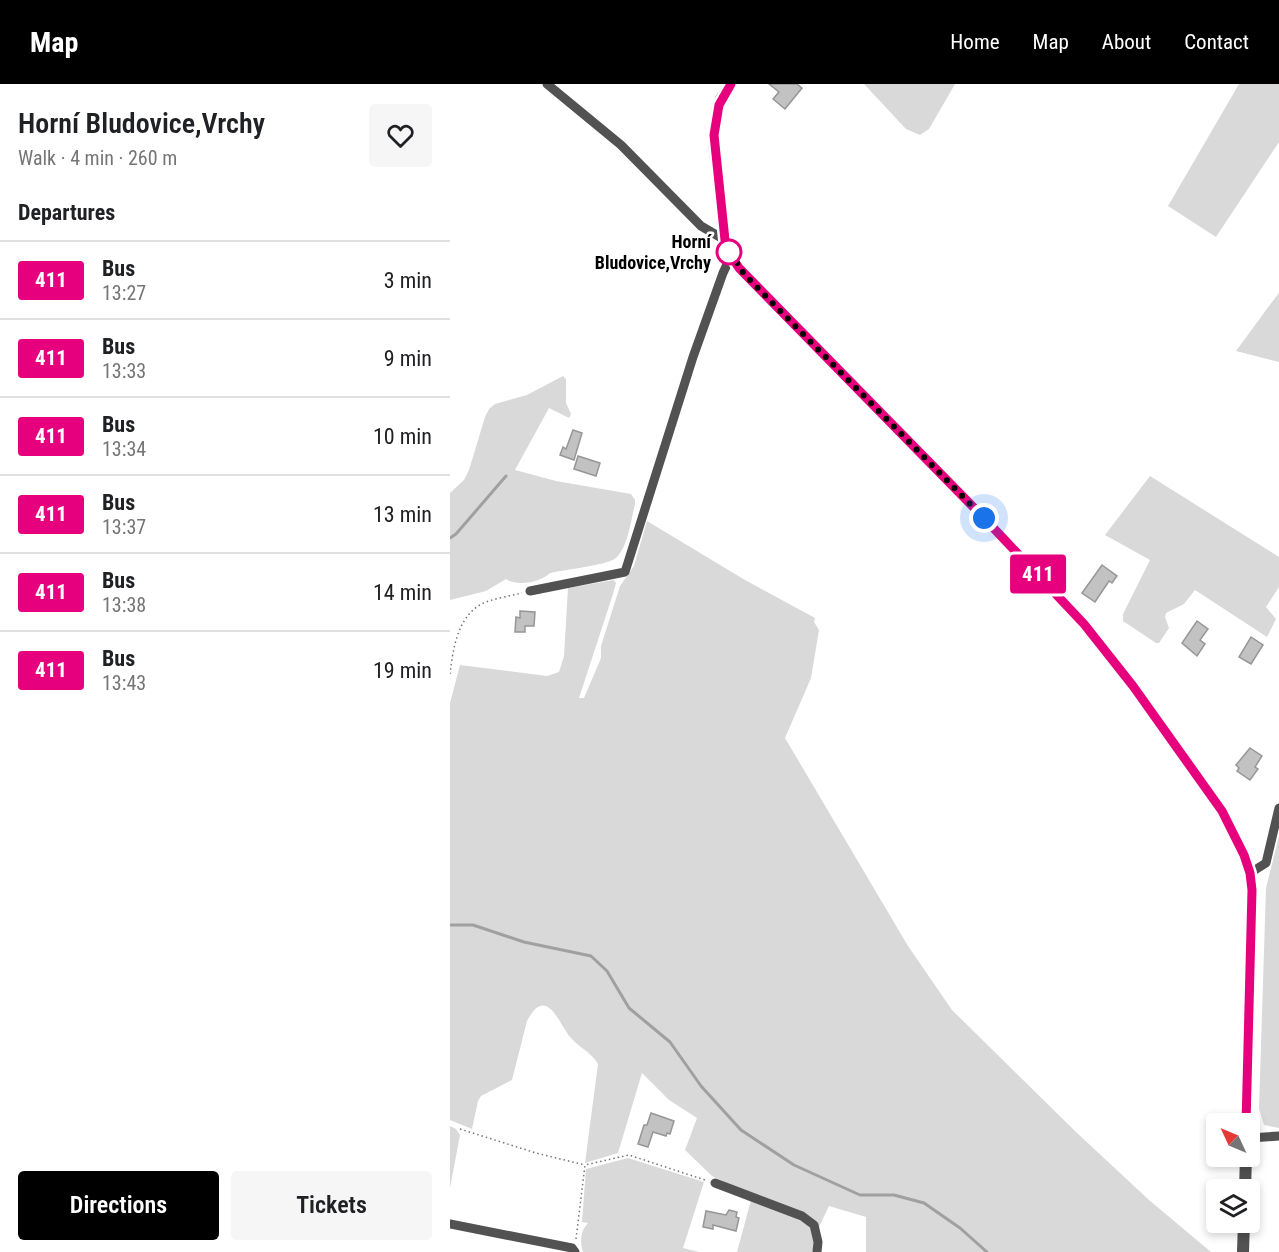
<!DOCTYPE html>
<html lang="en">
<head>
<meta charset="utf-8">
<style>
  :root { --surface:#fff; --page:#f6f6f6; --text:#202124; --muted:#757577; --line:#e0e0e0; --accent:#000 }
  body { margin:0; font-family:"Roboto Condensed",sans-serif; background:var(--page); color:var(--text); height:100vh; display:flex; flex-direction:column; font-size:22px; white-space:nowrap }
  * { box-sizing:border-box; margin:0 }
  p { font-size:20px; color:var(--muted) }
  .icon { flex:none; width:33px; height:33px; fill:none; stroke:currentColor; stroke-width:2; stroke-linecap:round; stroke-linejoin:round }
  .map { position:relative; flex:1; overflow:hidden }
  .sheet { display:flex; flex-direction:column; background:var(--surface); width:450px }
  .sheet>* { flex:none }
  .badge { padding:0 12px; border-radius:4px; font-size:21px; line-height:39px }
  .needle { width:39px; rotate:314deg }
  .fabs { position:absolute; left:756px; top:1029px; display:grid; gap:12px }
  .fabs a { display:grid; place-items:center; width:54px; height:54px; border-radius:6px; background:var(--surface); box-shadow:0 3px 9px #0003; font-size:30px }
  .you { position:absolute; width:30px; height:30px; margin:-15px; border:4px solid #fff; border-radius:50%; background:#1a73e8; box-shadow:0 0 0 9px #1a73e833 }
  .map>.badge { position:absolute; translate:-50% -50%; box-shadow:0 0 0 3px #fff }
  h2 { padding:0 18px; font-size:22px; line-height:54px }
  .round { display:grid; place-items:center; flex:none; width:63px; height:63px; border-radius:6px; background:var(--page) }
  .summary { display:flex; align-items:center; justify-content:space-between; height:102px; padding:0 18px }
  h1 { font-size:28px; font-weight:600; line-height:45px }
  .button { display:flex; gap:12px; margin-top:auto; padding:12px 18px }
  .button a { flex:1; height:69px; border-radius:6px; background:var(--accent); color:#fff; font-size:24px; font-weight:600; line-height:69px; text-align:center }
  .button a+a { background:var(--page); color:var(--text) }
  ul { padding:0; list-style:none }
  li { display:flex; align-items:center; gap:18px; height:78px; padding:0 18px; border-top:2px solid var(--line) }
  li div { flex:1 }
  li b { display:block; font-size:22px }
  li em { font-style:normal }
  li .badge { min-width:66px; font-weight:700; text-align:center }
  header { display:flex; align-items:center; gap:36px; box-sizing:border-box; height:84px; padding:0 30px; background:var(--accent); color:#fff }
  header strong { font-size:28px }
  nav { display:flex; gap:33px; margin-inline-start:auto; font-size:21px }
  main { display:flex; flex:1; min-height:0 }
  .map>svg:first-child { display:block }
  .green { fill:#d9d9d9 }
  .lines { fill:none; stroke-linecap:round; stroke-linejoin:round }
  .stream { stroke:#a0a0a0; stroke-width:3 }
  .building { fill:#c2c2c2; stroke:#969696; stroke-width:1.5 }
  .path { stroke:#747474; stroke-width:1.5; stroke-dasharray:1.5 3; stroke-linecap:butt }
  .minor { stroke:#525252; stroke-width:9 }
  .tertiary { stroke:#525252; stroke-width:12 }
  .line-casing { stroke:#fff; stroke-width:14 }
  .line { stroke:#e6007e; stroke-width:9 }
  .walk { stroke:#000; stroke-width:6; stroke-dasharray:0 10.8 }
  .stop-dot { fill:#fff; stroke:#e6007e; stroke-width:3 }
  .labels { text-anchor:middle; stroke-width:5; stroke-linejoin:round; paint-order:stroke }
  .stop-label { font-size:18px; font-weight:bold; fill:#000; stroke:#fff; text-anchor:end }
</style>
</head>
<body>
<header>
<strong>Map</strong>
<nav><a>Home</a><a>Map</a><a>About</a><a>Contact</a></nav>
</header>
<main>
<section class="sheet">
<div class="summary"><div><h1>Horní Bludovice,Vrchy</h1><p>Walk · 4 min · 260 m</p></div><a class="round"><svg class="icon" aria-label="heart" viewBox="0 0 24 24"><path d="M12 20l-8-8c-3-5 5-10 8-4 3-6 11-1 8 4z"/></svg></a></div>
<h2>Departures</h2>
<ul>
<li><span class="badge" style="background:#e6007e;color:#fff">411</span><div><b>Bus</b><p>13:27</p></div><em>3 min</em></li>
<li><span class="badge" style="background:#e6007e;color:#fff">411</span><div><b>Bus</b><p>13:33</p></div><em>9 min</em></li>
<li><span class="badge" style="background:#e6007e;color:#fff">411</span><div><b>Bus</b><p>13:34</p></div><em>10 min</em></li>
<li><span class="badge" style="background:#e6007e;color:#fff">411</span><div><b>Bus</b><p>13:37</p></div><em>13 min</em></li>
<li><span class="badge" style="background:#e6007e;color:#fff">411</span><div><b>Bus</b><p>13:38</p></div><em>14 min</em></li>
<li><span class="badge" style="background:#e6007e;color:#fff">411</span><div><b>Bus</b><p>13:43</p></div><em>19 min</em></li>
</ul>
<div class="button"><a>Directions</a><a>Tickets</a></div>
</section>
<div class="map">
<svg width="829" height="1168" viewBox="0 0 829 1168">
  <rect width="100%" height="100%" fill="#fff"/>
  <!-- green -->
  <g class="green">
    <polygon points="414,0 505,0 479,45 470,51 456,45"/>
    <polygon points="789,0 829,0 829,58 766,153 718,122"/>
    <polygon points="829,209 829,278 786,267 825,214"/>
    <path d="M113,292L116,295V319L121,330L119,334L99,324L65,386L106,397L181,410L185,416V420C181,436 178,463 166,474C158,481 113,486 100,489C91,498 67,503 56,495L36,507L0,516V409L14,396L19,386L35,333L39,325L45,320L77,311Z"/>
    <polygon points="700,392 829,473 829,503 816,523 826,535 817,553 745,506 734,520 716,529 715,533 719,544 709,559 706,559 673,537 673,530 700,476 655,451"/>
    <path d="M197,437L295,496L365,534L364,538L369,546L361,594L335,654L458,862L502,926L626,1048L699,1116L761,1168H416V1133L379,1122L369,1143L262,1092L235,1066L247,1034L219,1016L192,989L168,1069L135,1079L148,980C140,967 131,965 121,954C109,941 97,899 77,937L62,996L31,1012L28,1017L22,1045L0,1036V619L10,581L97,592L109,588L114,572L118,504L164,496L166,499L163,510L129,614H134L151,574V562L170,502L184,482Z"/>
    <polygon points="829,752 829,1044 814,1041 809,1025 816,804"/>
    <polygon points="0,1042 6,1045 10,1051 0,1104"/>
    <path d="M178,1074L254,1098L233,1164L249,1168H133C130,1158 130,1147 138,1139L132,1138L136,1085Z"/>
    <path d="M301,1116C320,1123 355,1128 363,1149C365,1155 363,1162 363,1168H287Z"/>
  </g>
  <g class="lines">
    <!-- stream -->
    <g class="stream">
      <polyline points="0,454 6,450 56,392"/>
      <polyline points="0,841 23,841 74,858 141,872 157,887 179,924 220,958 251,1002 291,1046 344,1081 410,1111 444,1111 474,1119 510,1144 537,1168"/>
    </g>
  </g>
  <!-- building -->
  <g class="building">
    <polygon points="319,0 347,0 352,4 335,25 323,15 329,8"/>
    <polygon points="123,346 132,349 124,376 110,371 113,363 116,365"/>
    <polygon points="128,372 150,379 146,392 124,385"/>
    <polygon points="652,481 667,492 662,499 659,497 645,518 632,509"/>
    <polygon points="70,527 85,528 84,542 75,542 75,548 65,548 66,533 70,534"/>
    <polygon points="747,537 758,545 750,556 755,560 747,572 732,559"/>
    <polygon points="801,553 813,561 801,580 789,573"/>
    <polygon points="800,664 812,672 805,683 808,685 800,696 787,687 789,684 786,681"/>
    <polygon points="201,1029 224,1037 220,1050 217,1049 216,1052 203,1048 198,1063 188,1060 194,1041 197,1041"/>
    <polygon points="279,1126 287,1128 286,1133 289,1134 286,1147 263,1141 263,1145 253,1143 256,1127 276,1131"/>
  </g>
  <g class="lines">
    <!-- path -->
    <g class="path">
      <path d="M0,590C3,564 8,529 36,518C47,514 60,512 72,509"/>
      <polyline points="10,1045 86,1069 135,1081"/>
      <polyline points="126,1155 135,1081 179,1071 255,1096"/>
    </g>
    <!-- minor -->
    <g class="minor">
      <polyline points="97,0 171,61 251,142 275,156"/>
      <polyline points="80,507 175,488 243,273 273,189 281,172"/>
      <polyline points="800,789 816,779 829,724"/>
      <polyline points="800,1054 829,1052"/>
      <polyline points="265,1099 352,1132 364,1141 368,1158 367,1168"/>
      <polyline points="0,1140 122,1164 125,1168"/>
    </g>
    <!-- tertiary -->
    <g class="tertiary">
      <polyline points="281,0 271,15 267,28 264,57 275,156 281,172 289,184 534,434 634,540 683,602 772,727 794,771 800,789 802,805 796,1040"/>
      <polyline points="795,1106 796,1072"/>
      <polyline points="793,1168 794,1138"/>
    </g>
  </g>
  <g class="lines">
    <defs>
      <polyline id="line" points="281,0 269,21 264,51 275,156 281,172 289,184 534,434 634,540 683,602 772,727 794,771 800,789 802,806 796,1040"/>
    </defs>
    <!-- line casing -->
    <use href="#line" class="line-casing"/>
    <!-- line -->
    <use href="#line" class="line"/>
    <!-- walk -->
    <polyline class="walk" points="279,168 278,164 294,190 534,434"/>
  </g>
  <!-- markers -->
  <circle class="stop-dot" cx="279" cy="168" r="12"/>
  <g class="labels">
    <!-- stop labels -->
    <g class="stop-label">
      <text x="261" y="164">Horní<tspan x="261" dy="21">Bludovice,Vrchy</tspan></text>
    </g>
  </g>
</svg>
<div class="fabs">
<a><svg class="needle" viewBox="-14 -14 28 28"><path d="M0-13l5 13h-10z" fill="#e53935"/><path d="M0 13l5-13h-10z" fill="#757577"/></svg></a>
<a><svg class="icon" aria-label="layers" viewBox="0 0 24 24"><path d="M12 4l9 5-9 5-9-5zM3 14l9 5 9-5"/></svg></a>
</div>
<div class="you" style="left:534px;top:434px"></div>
<b class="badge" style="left:588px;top:490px;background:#e6007e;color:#fff">411</b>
</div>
</main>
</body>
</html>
